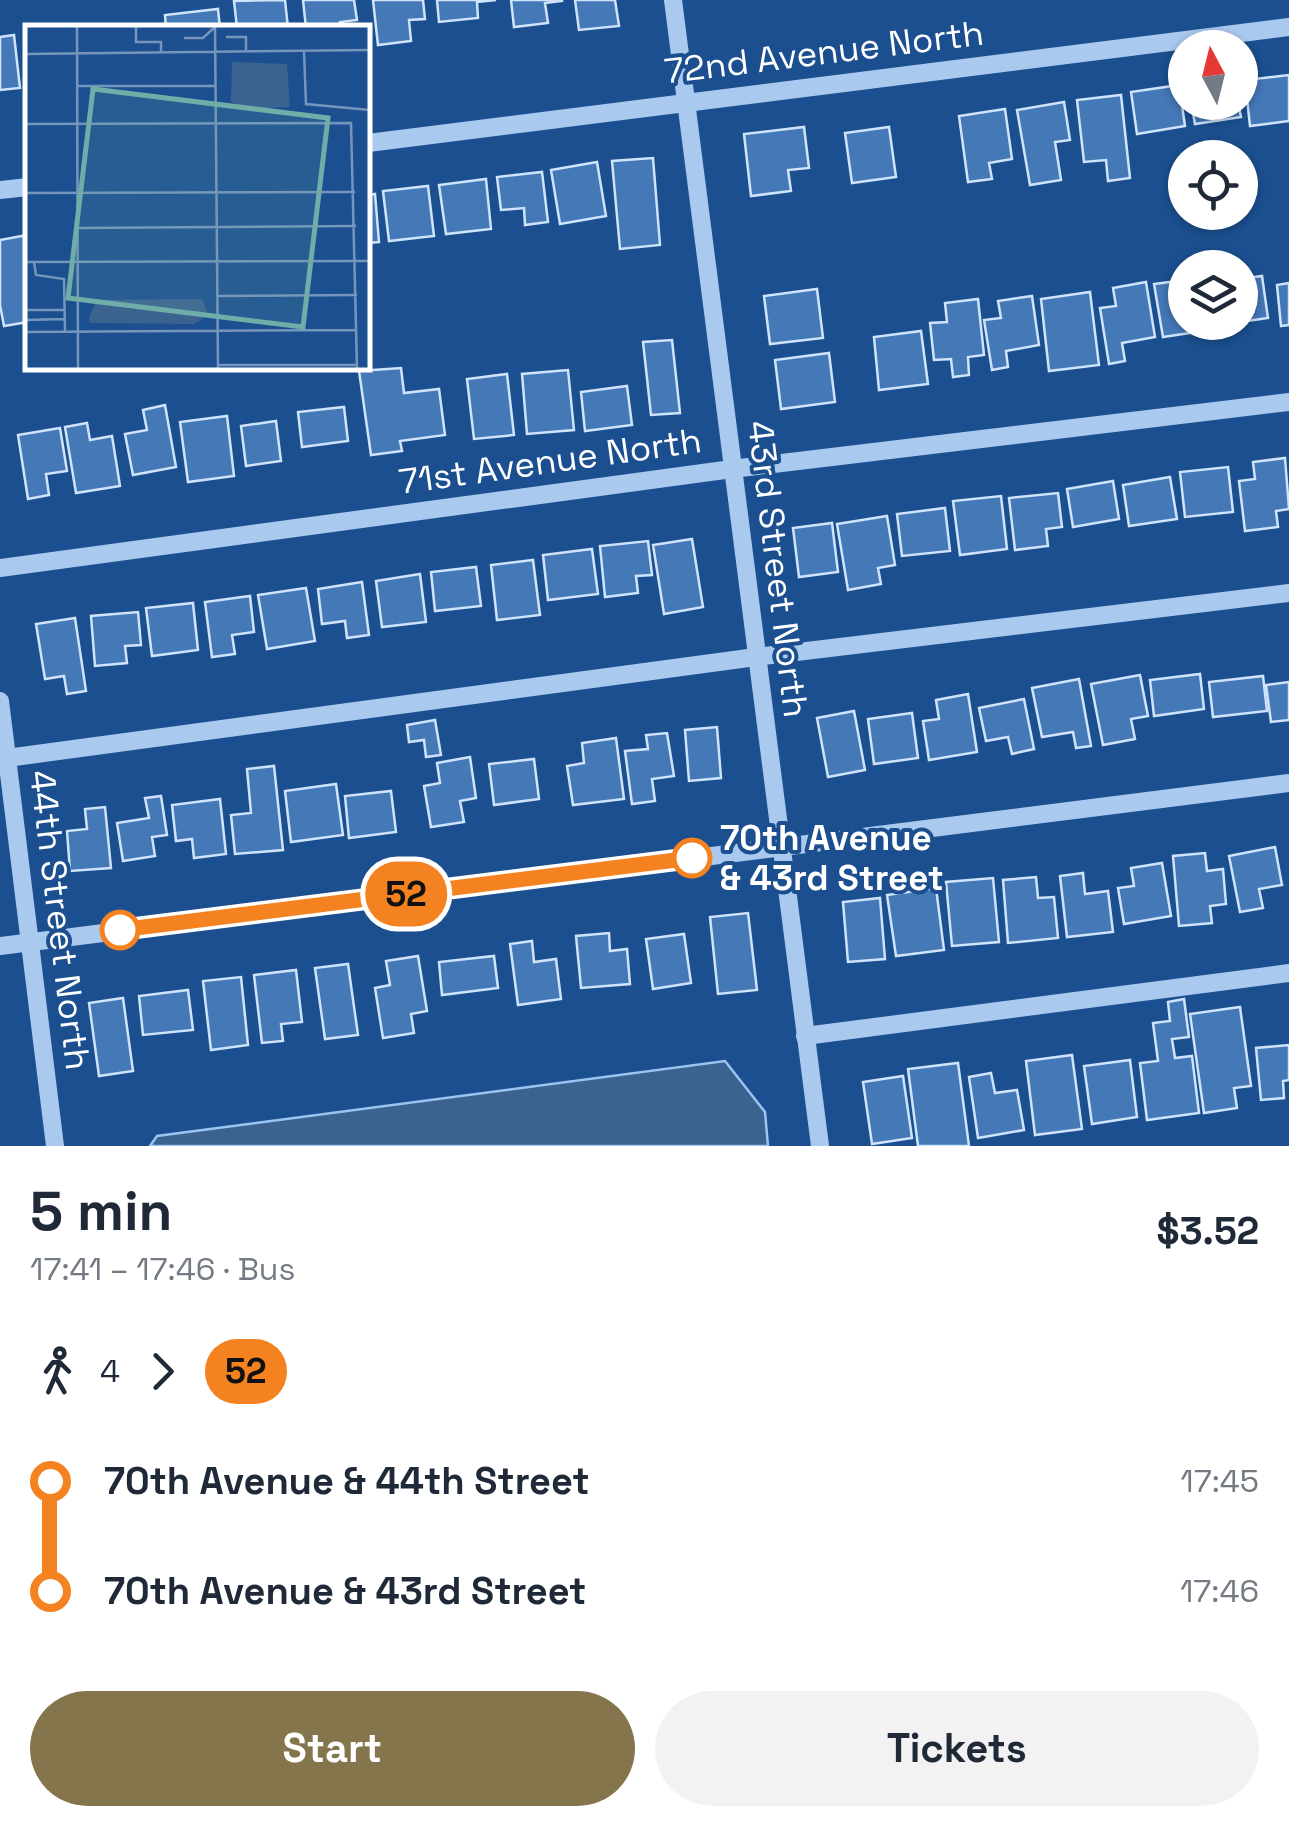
<!DOCTYPE html>
<html lang="en">
<head>
<meta charset="utf-8">
<style>
  :root { --surface:#fff; --page:#f2f2f3; --text:#1f2937; --muted:#747a83; --accent:#84754c }
  body { margin:0; font-family:"Space Grotesk",sans-serif; background:var(--page); color:var(--text); height:100vh; display:flex; flex-direction:column; font-size:38px; white-space:nowrap }
  * { box-sizing:border-box; margin:0 }
  p { font-size:32px; color:var(--muted) }
  .icon { flex:none; width:55px; height:55px; fill:none; stroke:currentColor; stroke-width:2; stroke-linecap:round; stroke-linejoin:round }
  .map { position:relative; height:1146px; overflow:hidden }
  .panel { display:flex; flex-direction:column; background:var(--surface); flex:1 }
  .panel>* { flex:none }
  .badge { padding:0 20px; border-radius:32px; font-size:35px; line-height:65px }
  .needle { width:65px; rotate:353deg }
  .buttons { position:absolute; left:1168px; top:30px; display:grid; gap:20px }
  .buttons a { display:grid; place-items:center; width:90px; height:90px; border-radius:50%; background:var(--surface); box-shadow:0 2px 8px #0004; font-size:50px }
  .map>.badge { position:absolute; translate:-50% -50%; box-shadow:0 0 0 5px #fff }
  .legs { display:flex; align-items:center; gap:15px; height:110px; padding:0 30px; font-size:32px }
  .legs p { margin-inline-start:auto }
  .summary { display:flex; align-items:center; justify-content:space-between; height:170px; padding:0 30px }
  h1 { font-size:55px; font-weight:600; line-height:75px }
  .cta { display:flex; gap:20px; margin-top:auto; padding:20px 30px }
  .cta a { flex:1; height:115px; border-radius:60px; background:var(--accent); color:#fff; font-size:40px; font-weight:600; line-height:115px; text-align:center }
  .cta a+a { background:var(--page); color:var(--text) }
  ul { padding:0 30px; list-style:none }
  li { display:flex; align-items:center; gap:35px; height:110px; font-size:38px }
  li i { display:grid; place-items:center; width:15px; height:100%; margin:0 12px; background:currentColor }
  li i::after { content:''; width:25px; height:25px; margin:-12px; border:8px solid; border-radius:50%; background:var(--surface) }
  li p { margin-inline-start:auto }
  li:first-child i { background:linear-gradient(#0000 50%,currentColor 0) }
  li:last-child i { background:linear-gradient(currentColor 50%,#0000 0) }
  .map>svg:first-child { display:block }
  .water { fill:#3c6290; stroke:#9cc4f0; stroke-width:2.5 }
  .building { fill:#4478b7; stroke:#cfe3fa; stroke-width:2.5 }
  .lines { fill:none; stroke-linecap:round; stroke-linejoin:round }
  .minor { stroke:#a9c9ee; stroke-width:18 }
  .line-1-casing { stroke:#fff; stroke-width:22 }
  .line-1 { stroke:#f58220; stroke-width:15 }
  .stop-1-dot { fill:#fff; stroke:#f58220; stroke-width:5 }
  .labels { text-anchor:middle; stroke-width:8; stroke-linejoin:round; paint-order:stroke }
  .street-label { font-size:35px; fill:#fff; stroke:#1b4f8f }
  .stop-label { font-size:35px; font-weight:bold; fill:#fff; stroke:#1b4f8f; text-anchor:start }
  .inset-road { fill:none; stroke:#7695bc; stroke-width:2.5 }
  .view { fill:#6fada8; fill-opacity:0.15; stroke:#6fada8; stroke-width:5 }
  .inset-edge { fill:none; stroke:#fff; stroke-width:5 }
</style>
</head>
<body>
<div class="map">
<svg width="1289" height="1146" viewBox="0 0 1289 1146">
  <rect width="100%" height="100%" fill="#1b4f8f"/>
  <!-- water -->
  <polygon class="water" points="725,1061 765,1112 768,1146 150,1146 157,1136"/>
  <!-- building -->
  <g class="building">
    <polygon points="285,0 288,28 237,28 234,1"/>
    <polygon points="303,0 354,0 357,20 340,22 340,28 306,28"/>
    <polygon points="373,0 423,0 425,19 409,20 411,41 378,45"/>
    <polygon points="437,0 496,0 477,2 478,18 439,22"/>
    <polygon points="511,0 562,0 562,1 545,3 548,23 514,27"/>
    <polygon points="575,0 615,0 619,26 579,30"/>
    <polygon points="218,9 220,28 166,28 165,15"/>
    <polygon points="14,35 20,88 0,90 0,37"/>
    <polygon points="1289,75 1289,121 1250,126 1245,80"/>
    <polygon points="1179,85 1185,126 1137,134 1131,92"/>
    <polygon points="1121,95 1130,178 1108,181 1106,160 1084,162 1077,100"/>
    <polygon points="1064,102 1070,140 1055,142 1061,180 1030,185 1017,110"/>
    <polygon points="1191,102 1238,102 1241,117 1195,124"/>
    <polygon points="1005,109 1012,159 989,163 992,179 968,182 959,116"/>
    <polygon points="804,127 809,168 788,170 791,191 751,196 744,134"/>
    <polygon points="889,127 896,177 852,183 845,133"/>
    <polygon points="653,158 660,245 620,249 612,161"/>
    <polygon points="597,162 606,216 560,224 551,170"/>
    <polygon points="542,172 548,222 525,225 524,208 501,210 497,177"/>
    <polygon points="486,179 491,229 446,234 439,185"/>
    <polygon points="428,186 434,236 389,241 383,191"/>
    <polygon points="375,194 379,242 368,243 368,195"/>
    <polygon points="27,235 28,322 4,326 0,305 0,240"/>
    <polygon points="1262,276 1268,318 1240,322 1240,279"/>
    <polygon points="1146,282 1155,337 1122,343 1125,361 1109,364 1100,308 1116,306 1113,288"/>
    <polygon points="1170,282 1173,299 1185,298 1185,322 1209,322 1210,330 1163,337 1154,284"/>
    <polygon points="1289,283 1289,325 1281,326 1277,285"/>
    <polygon points="817,289 823,338 770,344 764,296"/>
    <polygon points="1090,292 1099,365 1049,371 1041,299"/>
    <polygon points="1032,296 1039,345 1006,351 1008,367 992,370 984,320 1001,318 998,301"/>
    <polygon points="978,299 984,355 968,357 969,375 953,377 951,359 934,360 930,323 947,322 945,303"/>
    <polygon points="921,331 928,384 879,390 874,337"/>
    <polygon points="672,340 680,413 651,415 643,342"/>
    <polygon points="829,353 835,402 781,409 775,360"/>
    <polygon points="401,368 404,393 439,389 445,435 400,441 402,451 371,455 359,371"/>
    <polygon points="568,370 574,430 527,434 522,374"/>
    <polygon points="507,374 514,435 474,439 467,379"/>
    <polygon points="627,386 632,425 585,431 581,392"/>
    <polygon points="165,405 176,467 133,475 125,434 147,430 143,410"/>
    <polygon points="344,407 348,441 302,447 298,412"/>
    <polygon points="227,416 234,476 188,482 180,422"/>
    <polygon points="276,421 281,461 246,466 241,426"/>
    <polygon points="87,423 90,440 112,436 120,486 76,493 65,427"/>
    <polygon points="60,428 67,471 46,474 49,495 28,499 18,435"/>
    <polygon points="1285,458 1289,509 1276,511 1278,527 1245,531 1239,481 1255,479 1253,462"/>
    <polygon points="1228,467 1233,512 1185,517 1180,472"/>
    <polygon points="1170,477 1177,519 1129,526 1123,485"/>
    <polygon points="1113,481 1119,519 1073,527 1067,489"/>
    <polygon points="1058,493 1062,527 1046,529 1048,546 1015,550 1009,498"/>
    <polygon points="1001,496 1007,549 960,555 953,501"/>
    <polygon points="945,508 950,551 902,556 897,514"/>
    <polygon points="887,516 895,565 878,568 881,584 848,590 837,524"/>
    <polygon points="832,523 838,572 799,577 793,528"/>
    <polygon points="692,539 703,607 664,614 653,545"/>
    <polygon points="648,541 652,575 636,576 638,593 605,597 600,546"/>
    <polygon points="592,549 598,594 548,600 543,555"/>
    <polygon points="533,560 540,615 497,620 491,565"/>
    <polygon points="476,567 481,606 435,611 431,572"/>
    <polygon points="420,574 426,622 382,627 376,581"/>
    <polygon points="362,582 369,635 347,638 345,621 322,624 318,589"/>
    <polygon points="306,588 315,641 267,649 258,595"/>
    <polygon points="250,596 254,632 232,635 235,654 212,657 205,602"/>
    <polygon points="193,603 198,650 152,656 146,608"/>
    <polygon points="138,612 141,645 125,646 127,663 95,666 91,616"/>
    <polygon points="75,618 86,691 67,694 64,676 45,679 36,624"/>
    <polygon points="1200,674 1204,709 1154,716 1150,680"/>
    <polygon points="1140,675 1148,716 1131,719 1135,739 1103,745 1091,684"/>
    <polygon points="1263,676 1267,711 1213,717 1209,682"/>
    <polygon points="1079,679 1091,746 1076,748 1073,732 1042,737 1032,688"/>
    <polygon points="1289,682 1289,720 1271,722 1266,685"/>
    <polygon points="968,694 977,752 929,760 923,721 939,719 936,700"/>
    <polygon points="1024,699 1034,749 1012,754 1008,737 986,741 979,708"/>
    <polygon points="854,711 865,770 828,777 817,718"/>
    <polygon points="912,713 918,758 874,764 868,719"/>
    <polygon points="435,720 441,755 426,757 424,740 409,742 407,725"/>
    <polygon points="717,727 721,778 689,781 685,730"/>
    <polygon points="667,733 674,776 652,779 655,801 632,804 625,751 648,749 646,735"/>
    <polygon points="616,738 624,799 573,805 567,766 584,763 582,743"/>
    <polygon points="470,757 476,798 460,801 464,822 431,827 424,786 440,783 437,763"/>
    <polygon points="534,759 539,799 494,805 489,764"/>
    <polygon points="274,766 283,850 235,854 231,815 251,813 247,769"/>
    <polygon points="336,784 343,835 291,842 285,791"/>
    <polygon points="391,791 396,832 349,838 345,796"/>
    <polygon points="161,796 167,835 152,837 155,856 123,861 117,823 149,818 145,798"/>
    <polygon points="220,799 226,854 194,858 192,839 176,841 172,805"/>
    <polygon points="105,807 111,868 70,871 67,831 87,829 85,809"/>
    <polygon points="1275,847 1282,885 1259,889 1263,908 1240,912 1229,856"/>
    <polygon points="1205,853 1207,871 1223,869 1226,904 1210,906 1212,923 1179,926 1173,856"/>
    <polygon points="1162,863 1171,916 1124,924 1118,888 1134,886 1131,868"/>
    <polygon points="1083,873 1085,894 1108,891 1113,932 1067,937 1060,876"/>
    <polygon points="1036,877 1038,898 1054,897 1058,938 1008,943 1003,880"/>
    <polygon points="993,878 999,942 952,946 946,882"/>
    <polygon points="936,888 944,950 896,956 887,895"/>
    <polygon points="880,898 885,959 848,962 843,902"/>
    <polygon points="748,913 757,990 718,994 710,917"/>
    <polygon points="609,933 610,951 627,949 630,984 581,988 576,936"/>
    <polygon points="684,934 691,983 653,989 646,939"/>
    <polygon points="532,941 534,962 556,959 561,999 518,1005 510,944"/>
    <polygon points="418,956 427,1011 411,1014 414,1033 383,1038 375,988 390,985 386,961"/>
    <polygon points="494,956 498,988 442,995 439,962"/>
    <polygon points="348,964 358,1035 325,1039 315,968"/>
    <polygon points="296,970 302,1022 281,1024 283,1041 262,1043 254,975"/>
    <polygon points="241,977 248,1045 211,1050 203,981"/>
    <polygon points="188,990 193,1030 143,1035 139,996"/>
    <polygon points="123,998 133,1071 99,1076 89,1003"/>
    <polygon points="1184,999 1189,1037 1172,1039 1175,1058 1192,1056 1199,1113 1147,1120 1140,1063 1158,1061 1153,1023 1170,1021 1168,1002"/>
    <polygon points="1240,1007 1251,1086 1234,1088 1237,1108 1204,1113 1190,1014"/>
    <polygon points="1289,1045 1289,1080 1283,1081 1284,1098 1261,1100 1256,1048"/>
    <polygon points="1072,1055 1082,1129 1035,1135 1026,1061"/>
    <polygon points="1130,1060 1137,1117 1092,1124 1084,1066"/>
    <polygon points="958,1063 969,1146 918,1146 908,1069"/>
    <polygon points="991,1073 995,1093 1017,1090 1024,1130 978,1138 969,1077"/>
    <polygon points="903,1076 912,1138 872,1144 863,1082"/>
  </g>
  <g class="lines">
    <!-- minor -->
    <g class="minor">
      <polyline points="673,0 820,1146"/>
      <polyline points="368,143 1289,27"/>
      <polyline points="0,190 28,187"/>
      <polyline points="0,568 732,469 1289,402"/>
      <polyline points="0,701 55,1146"/>
      <polyline points="7,758 756,657 1289,593"/>
      <polyline points="0,946 1289,783"/>
      <polyline points="805,1036 1289,973"/>
    </g>
  </g>
  <g class="lines">
    <defs>
      <polyline id="line-1" points="120,930 692,858"/>
    </defs>
    <!-- line-1 casing -->
    <use href="#line-1" class="line-1-casing"/>
    <!-- line-1 -->
    <use href="#line-1" class="line-1"/>
  </g>
  <!-- markers -->
  <g class="stop-1-dot">
    <circle cx="692" cy="858" r="18"/>
    <circle cx="120" cy="930" r="18"/>
  </g>
  <g class="labels">
    <!-- street labels -->
    <g class="street-label">
      <text transform="translate(824 52) rotate(-7)" y="12">72nd Avenue North</text>
      <text transform="translate(550 461) rotate(-8)" y="12">71st Avenue North</text>
      <text transform="translate(778 569) rotate(83)" y="12">43rd Street North</text>
      <text transform="translate(60 920) rotate(83)" y="12">44th Street North</text>
    </g>
    <!-- stop labels -->
    <g class="stop-label">
      <text x="720" y="850">70th Avenue<tspan x="720" dy="40">&amp; 43rd Street</tspan></text>
    </g>
  </g>
  <!-- overview -->
  <g transform="translate(25 25)">
    <rect width="345" height="345" fill="#1b4f8f"/>
    <path d="M207,37L262,39L265,82L217,84L206,76ZM177,274L183,290L169,299L65,298L64,293L72,275Z" fill="#3c6290"/>
    <path class="inset-road" d="M52,1L53,344M111,1V17H136V28M190,1L193,344M201,12H221V27M159,13H178L190,2M279,26L281,79L345,85M0,29L345,25M53,61H191M0,99L326,98L332,344M0,168L330,167M53,203L331,201M0,237L345,236M9,237L11,250L39,254L40,306M192,271L332,270M0,285H40M0,295L40,294M0,307L332,305M193,340H332"/>
    <path class="view" d="M68,64L303,93L278,302L43,273Z"/>
    <rect width="345" height="345" class="inset-edge"/>
  </g>
</svg>
<div class="buttons">
<a><svg class="needle" viewBox="-14 -14 28 28"><path d="M0-13l5 13h-10z" fill="#e53935"/><path d="M0 13l5-13h-10z" fill="#747a83"/></svg></a>
<a><svg class="icon" aria-label="locate" viewBox="0 0 24 24"><circle cx="12" cy="12" r="6"/><path d="M12 2v4M12 18v4M2 12h4M18 12h4"/></svg></a>
<a><svg class="icon" aria-label="layers" viewBox="0 0 24 24"><path d="M12 4l9 5-9 5-9-5zM3 14l9 5 9-5"/></svg></a>
</div>
<b class="badge" style="left:406px;top:894px;background:#f58220;color:#111">52</b>
</div>
<section class="panel">
<div class="summary"><div><h1>5 min</h1><p>17:41 – 17:46 · Bus</p></div><b>$3.52</b></div>
<div class="legs"><svg class="icon" aria-label="walk" viewBox="0 0 24 24"><circle cx="13" cy="4" r="2"/><path d="M13 8l-2 6 4 7M11 14l-3 7M7 12l3-4h3l4 4"/></svg>4<svg class="icon" aria-label="forward" viewBox="0 0 24 24"><path d="M9 5l7 7-7 7"/></svg><b class="badge" style="background:#f58220;color:#111">52</b></div>
<ul>
<li><i style="color:#f58220"></i><b>70th Avenue &amp; 44th Street</b><p>17:45</p></li>
<li><i style="color:#f58220"></i><b>70th Avenue &amp; 43rd Street</b><p>17:46</p></li>
</ul>
<div class="cta"><a>Start</a><a>Tickets</a></div>
</section>
</body>
</html>
